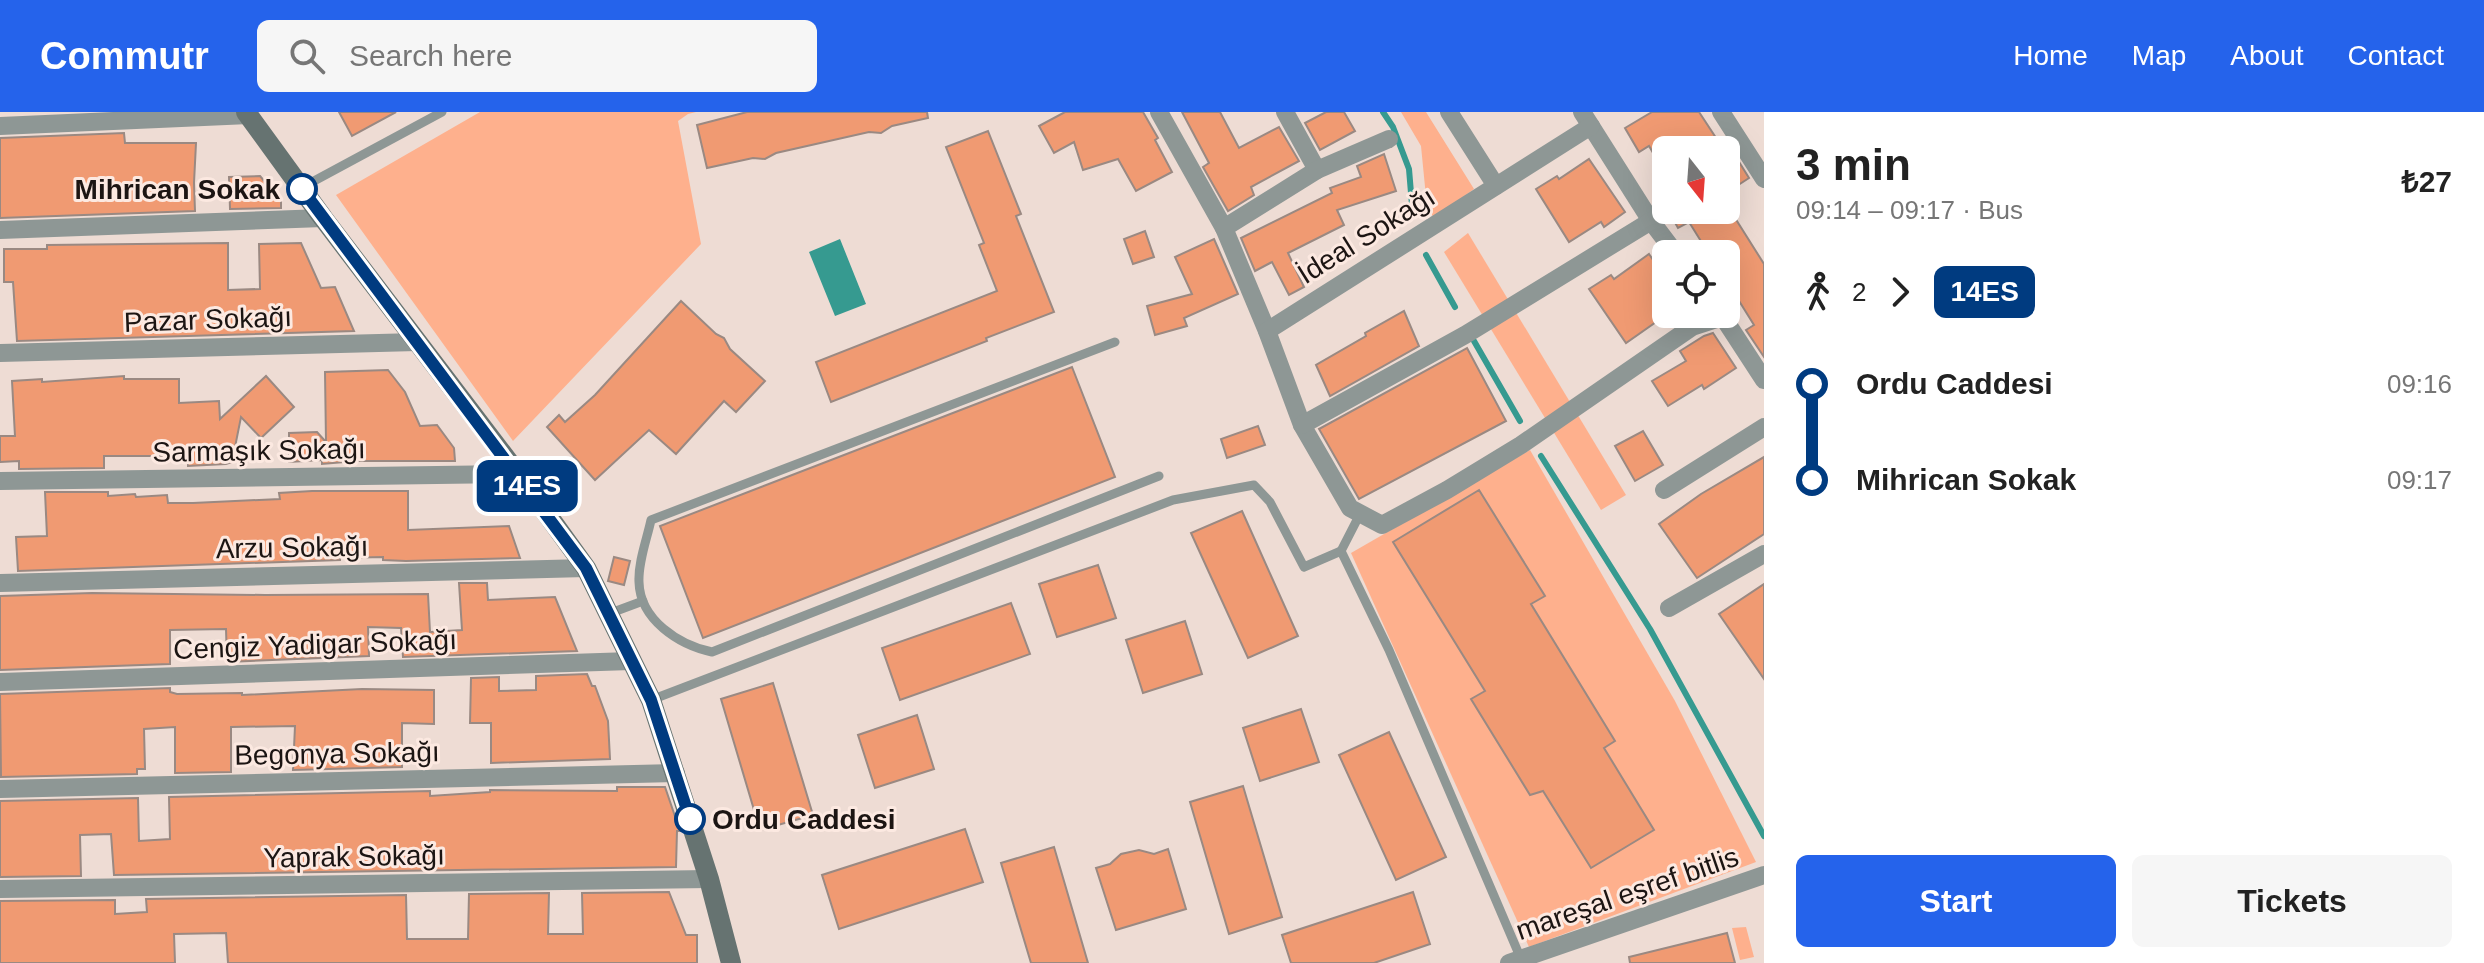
<!DOCTYPE html>
<html lang="en">
<head>
<meta charset="utf-8">
<style>
  :root { --surface:#fff; --page:#f6f6f6; --text:#222; --muted:#767676; --accent:#2563eb }
  body { margin:0; font-family:Helvetica,sans-serif; background:var(--page); color:var(--text); height:100vh; display:flex; flex-direction:column; font-size:30px; white-space:nowrap }
  * { box-sizing:border-box; margin:0 }
  p { font-size:26px; color:var(--muted) }
  .icon { flex:none; width:44px; height:44px; fill:none; stroke:currentColor; stroke-width:2; stroke-linecap:round; stroke-linejoin:round }
  .map { position:relative; flex:1; overflow:hidden }
  .side { display:flex; flex-direction:column; background:var(--surface); width:720px }
  .side>* { flex:none }
  .badge { padding:0 16px; border-radius:12px; font-size:28px; line-height:52px }
  .needle { width:52px; rotate:163deg }
  .buttons { position:absolute; left:1652px; top:24px; display:grid; gap:16px }
  .buttons a { display:grid; place-items:center; width:88px; height:88px; border-radius:12px; background:var(--surface); box-shadow:0 8px 32px #0002; font-size:40px }
  .map>.badge { position:absolute; translate:-50% -50%; box-shadow:0 0 0 4px #fff }
  .legs { display:flex; align-items:center; gap:12px; height:88px; padding:0 32px; font-size:26px }
  .legs p { margin-inline-start:auto }
  .headline { display:flex; align-items:center; justify-content:space-between; height:136px; padding:0 32px }
  h1 { font-size:44px; font-weight:700; line-height:60px }
  .primary-button { display:flex; gap:16px; margin-top:auto; padding:16px 32px }
  .primary-button a { flex:1; height:92px; border-radius:12px; background:var(--accent); color:#fff; font-size:32px; font-weight:700; line-height:92px; text-align:center }
  .primary-button a+a { background:var(--page); color:var(--text) }
  ul { padding:0 32px; list-style:none }
  li { display:flex; align-items:center; gap:28px; height:96px; font-size:30px }
  li i { display:grid; place-items:center; width:12px; height:100%; margin:0 10px; background:currentColor }
  li i::after { content:''; width:20px; height:20px; margin:-10px; border:6px solid; border-radius:50%; background:var(--surface) }
  li p { margin-inline-start:auto }
  li:first-child i { background:linear-gradient(#0000 50%,currentColor 0) }
  li:last-child i { background:linear-gradient(currentColor 50%,#0000 0) }
  header { display:flex; align-items:center; gap:48px; box-sizing:border-box; height:112px; padding:0 40px; background:var(--accent); color:#fff }
  header strong { font-size:38px }
  nav { display:flex; gap:44px; margin-inline-start:auto; font-size:28px }
  .search { width:560px; height:72px; background:var(--page); display:flex; align-items:center; gap:20px; box-sizing:border-box; padding:0 28px; border-radius:12px; color:var(--muted); font-size:30px }
  main { display:flex; flex:1; min-height:0 }
  .map>svg:first-child { display:block }
  .green { fill:#feb08d }
  .water { fill:#369a90 }
  .lines { fill:none; stroke-linecap:round; stroke-linejoin:round }
  .stream { stroke:#369a90; stroke-width:6 }
  .building { fill:#f09a72; stroke:#9a8982; stroke-width:2 }
  .service { stroke:#8e9795; stroke-width:9 }
  .minor { stroke:#8e9795; stroke-width:18 }
  .secondary { stroke:#667371; stroke-width:20 }
  .line-1-casing { stroke:#fff; stroke-width:18 }
  .line-1 { stroke:#003b80; stroke-width:12 }
  .stop-1-dot { fill:#fff; stroke:#003b80; stroke-width:4 }
  .labels { text-anchor:middle; stroke-width:6; stroke-linejoin:round; paint-order:stroke }
  .stop-label { font-size:28px; font-weight:bold; fill:#1c1513; stroke:#fce9e1; text-anchor:end }
  .street-label { font-size:28px; fill:#1c1513; stroke:#fce9e1 }
</style>
</head>
<body>
<header>
<strong>Commutr</strong>
<div class="search"><svg class="icon" aria-label="search" viewBox="0 0 24 24"><circle cx="10" cy="10" r="6"/><path d="M15 15l6 6"/></svg>Search here</div>
<nav><a>Home</a><a>Map</a><a>About</a><a>Contact</a></nav>
</header>
<main>
<div class="map">
<svg width="1764" height="851" viewBox="0 0 1764 851">
  <rect width="100%" height="100%" fill="#eedcd4"/>
  <!-- green -->
  <g class="green">
    <polygon points="480,0 696,0 688,2 678,9 701,132 513,329 336,83"/>
    <polygon points="1401,0 1426,0 1474,77 1434,106 1427,95 1421,34"/>
    <polygon points="1468,121 1626,383 1601,398 1444,140"/>
    <polygon points="1530,338 1675,589 1756,750 1529,835 1351,441"/>
    <polygon points="1746,815 1754,845 1740,848 1732,816"/>
  </g>
  <!-- water -->
  <polygon class="water" points="840,127 866,192 835,204 809,140"/>
  <g class="lines">
    <!-- stream -->
    <g class="stream">
      <polyline points="1383,0 1393,15 1409,57 1412,93"/>
      <polyline points="1426,143 1455,195"/>
      <polyline points="1474,229 1520,309"/>
      <polyline points="1541,344 1650,517 1764,724"/>
    </g>
  </g>
  <!-- building -->
  <g class="building">
    <polygon points="339,0 396,0 352,24"/>
    <polygon points="747,0 927,0 928,6 892,14 881,21 869,20 776,41 765,47 753,46 707,56 697,13"/>
    <polygon points="1065,0 1143,0 1158,26 1155,28 1172,60 1136,79 1118,47 1083,58 1074,30 1054,41 1039,14"/>
    <polygon points="1182,0 1220,0 1239,36 1279,15 1299,49 1251,75 1254,83 1228,99 1203,55 1209,51"/>
    <polygon points="1326,0 1344,0 1355,19 1320,38 1305,11"/>
    <polygon points="1652,0 1699,0 1724,38 1666,38 1666,63 1649,34 1639,40 1625,16"/>
    <polygon points="988,19 1021,102 1016,104 1054,200 986,226 987,229 831,290 816,250 997,179 979,133 984,131 946,35"/>
    <polygon points="124,21 125,31 196,31 194,71 195,99 0,106 0,26"/>
    <polygon points="1384,42 1396,79 1337,98 1344,113 1288,141 1304,175 1289,183 1272,150 1255,159 1241,126 1332,81 1330,76 1361,65 1357,54"/>
    <polygon points="1736,45 1749,66 1726,81 1726,52"/>
    <polygon points="1589,47 1625,100 1604,115 1601,110 1569,130 1536,77 1557,64 1559,67"/>
    <polygon points="260,64 281,89 281,96 230,97 229,65"/>
    <polygon points="1668,98 1730,98 1764,152 1764,245 1746,218 1754,213 1726,168 1726,142 1709,142 1689,110 1678,116"/>
    <polygon points="1145,119 1154,145 1133,152 1124,127"/>
    <polygon points="1214,127 1238,182 1184,206 1187,214 1155,223 1147,194 1192,182 1175,145"/>
    <polygon points="228,131 228,178 260,177 259,132 301,131 321,176 335,175 354,219 17,229 13,170 4,170 4,137 47,137 47,133"/>
    <polygon points="1649,142 1666,167 1666,203 1626,231 1589,177 1611,163 1614,167"/>
    <polygon points="681,189 716,222 724,226 730,237 765,269 736,300 724,289 676,342 649,318 595,368 547,315 559,303 565,310 595,283"/>
    <polygon points="1404,199 1419,234 1330,284 1316,253 1366,224 1365,221"/>
    <polygon points="1713,221 1736,256 1704,277 1702,273 1668,294 1652,269 1686,249 1680,239 1704,224"/>
    <polygon points="1467,236 1506,309 1359,387 1319,317"/>
    <polygon points="1072,255 1115,365 703,526 660,414"/>
    <polygon points="388,258 405,280 420,314 437,313 454,336 455,349 357,349 322,352 322,348 289,350 289,321 317,320 326,330 325,260"/>
    <polygon points="124,264 124,267 179,267 179,291 219,289 220,307 266,264 294,295 261,326 241,305 232,350 226,352 188,354 188,344 104,344 104,356 19,357 19,349 0,350 0,324 15,324 12,269 42,267 42,270"/>
    <polygon points="1258,314 1265,333 1227,346 1221,327"/>
    <polygon points="1643,319 1663,353 1635,369 1615,334"/>
    <polygon points="1764,345 1764,422 1697,466 1659,412 1701,382"/>
    <polygon points="1479,378 1545,484 1531,492 1615,629 1604,636 1654,718 1591,756 1543,679 1530,683 1471,587 1485,579 1393,430"/>
    <polygon points="312,379 408,379 408,418 509,414 520,446 406,449 383,448 383,445 340,446 340,448 18,459 16,425 47,424 45,380 108,380 108,384 135,382 136,385 167,383 168,391 193,391 280,387 279,381"/>
    <polygon points="1242,399 1298,524 1248,546 1191,421"/>
    <polygon points="614,445 630,449 624,473 608,469"/>
    <polygon points="1098,453 1116,506 1057,525 1039,472"/>
    <polygon points="459,471 487,471 488,488 555,485 577,539 403,545 401,516 368,515 369,544 227,550 226,517 170,518 170,552 0,558 0,484 92,481 265,483 428,482 430,520 462,518"/>
    <polygon points="1764,472 1764,567 1719,502"/>
    <polygon points="1011,491 1030,542 900,588 882,536"/>
    <polygon points="1185,509 1202,562 1143,581 1126,528"/>
    <polygon points="587,562 592,574 595,574 608,609 610,647 491,651 491,611 470,611 471,566 499,565 499,579 536,578 536,564"/>
    <polygon points="773,571 813,703 760,718 721,587"/>
    <polygon points="170,576 170,580 177,582 242,581 242,583 362,577 434,578 434,612 402,611 402,655 293,658 295,614 231,615 231,660 175,661 175,615 144,617 145,657 137,657 137,662 1,665 0,582"/>
    <polygon points="1301,597 1319,650 1260,669 1243,616"/>
    <polygon points="917,603 934,657 875,676 858,623"/>
    <polygon points="1389,620 1446,745 1396,768 1339,643"/>
    <polygon points="1243,674 1282,805 1229,822 1190,690"/>
    <polygon points="617,675 665,675 680,719 677,719 676,755 114,763 111,722 80,723 81,764 0,765 0,689 138,686 139,729 170,727 169,685 430,679 430,684 490,680 490,678 617,679"/>
    <polygon points="965,717 983,770 839,817 822,763"/>
    <polygon points="1054,735 1088,851 1031,851 1001,751"/>
    <polygon points="1168,737 1186,797 1116,818 1096,756 1110,752 1121,742 1139,738 1154,742"/>
    <polygon points="669,780 686,823 697,823 697,851 228,851 226,821 174,822 175,851 0,851 0,789 115,788 115,802 147,800 146,787 406,783 407,827 468,827 469,782 549,781 548,822 583,822 582,781"/>
    <polygon points="1413,780 1430,832 1374,851 1291,851 1282,823"/>
    <polygon points="1727,821 1735,851 1630,851 1629,845"/>
  </g>
  <g class="lines">
    <!-- service -->
    <g class="service">
      <polyline points="301,76 442,0"/>
      <path d="M1115,230L651,408C647,427 638,450 639,470C640,508 679,533 712,540L1159,364"/>
      <polyline points="1360,402 1341,439 1389,538 1521,847"/>
      <polyline points="608,502 643,489"/>
      <polyline points="651,588 1173,388 1254,373 1270,390 1304,455 1341,439"/>
    </g>
    <!-- minor -->
    <g class="minor">
      <polyline points="1159,0 1224,116"/>
      <polyline points="1285,0 1317,58 1224,116 1267,219 1302,313 1350,396 1382,413 1447,378 1521,333 1692,215 1723,205"/>
      <polyline points="1449,0 1496,74"/>
      <polyline points="1582,0 1651,109 1676,142"/>
      <polyline points="1721,0 1764,67"/>
      <polyline points="0,14 249,3"/>
      <polyline points="1317,58 1389,27"/>
      <polyline points="0,118 323,106"/>
      <polyline points="1721,202 1764,268"/>
      <polyline points="1267,219 1591,14"/>
      <polyline points="0,241 417,230"/>
      <polyline points="1302,313 1465,223 1651,109"/>
      <polyline points="0,369 518,362"/>
      <polyline points="1664,378 1764,315"/>
      <polyline points="0,471 586,456"/>
      <polyline points="1669,496 1764,442"/>
      <polyline points="0,570 631,549"/>
      <polyline points="0,677 676,661"/>
      <polyline points="0,777 709,767"/>
      <polyline points="1509,851 1764,763"/>
    </g>
    <!-- secondary -->
    <polyline class="secondary" points="246,0 323,106 518,362 586,456 651,588 709,767 731,851"/>
  </g>
  <g class="lines">
    <defs>
      <polyline id="line-1" points="302,77 586,456 651,588 690,707"/>
    </defs>
    <!-- line-1 casing -->
    <use href="#line-1" class="line-1-casing"/>
    <!-- line-1 -->
    <use href="#line-1" class="line-1"/>
  </g>
  <!-- markers -->
  <g class="stop-1-dot">
    <circle cx="302" cy="77" r="14"/>
    <circle cx="690" cy="707" r="14"/>
  </g>
  <g class="labels">
    <!-- stop labels -->
    <g class="stop-label">
      <text x="280" y="87">Mihrican Sokak</text>
      <text x="712" y="717" text-anchor="start">Ordu Caddesi</text>
    </g>
    <!-- street labels -->
    <g class="street-label">
      <text transform="translate(1366 123) rotate(-32)" y="10">İdeal Sokağı</text>
      <text transform="translate(208 207) rotate(-2)" y="10">Pazar Sokağı</text>
      <text transform="translate(259 338) rotate(-1)" y="10">Sarmaşık Sokağı</text>
      <text transform="translate(292 435) rotate(-1)" y="10">Arzu Sokağı</text>
      <text transform="translate(315 532) rotate(-2)" y="10">Cengiz Yadigar Sokağı</text>
      <text transform="translate(337 641) rotate(-1)" y="10">Begonya Sokağı</text>
      <text transform="translate(354 744) rotate(-1)" y="10">Yaprak Sokağı</text>
      <text transform="translate(1627 781) rotate(-19)" y="10">mareşal eşref bitlis</text>
    </g>
  </g>
</svg>
<div class="buttons">
<a><svg class="needle" viewBox="-14 -14 28 28"><path d="M0-13l5 13h-10z" fill="#e53935"/><path d="M0 13l5-13h-10z" fill="#767676"/></svg></a>
<a><svg class="icon" aria-label="locate" viewBox="0 0 24 24"><circle cx="12" cy="12" r="6"/><path d="M12 2v4M12 18v4M2 12h4M18 12h4"/></svg></a>
</div>
<b class="badge" style="left:527px;top:374px;background:#003b80;color:#fff">14ES</b>
</div>
<section class="side">
<div class="headline"><div><h1>3 min</h1><p>09:14 – 09:17 · Bus</p></div><b>₺27</b></div>
<div class="legs"><svg class="icon" aria-label="walk" viewBox="0 0 24 24"><circle cx="13" cy="4" r="2"/><path d="M13 8l-2 6 4 7M11 14l-3 7M7 12l3-4h3l4 4"/></svg>2<svg class="icon" aria-label="forward" viewBox="0 0 24 24"><path d="M9 5l7 7-7 7"/></svg><b class="badge" style="background:#003b80;color:#fff">14ES</b></div>
<ul>
<li><i style="color:#003b80"></i><b>Ordu Caddesi</b><p>09:16</p></li>
<li><i style="color:#003b80"></i><b>Mihrican Sokak</b><p>09:17</p></li>
</ul>
<div class="primary-button"><a>Start</a><a>Tickets</a></div>
</section>
</main>
</body>
</html>
